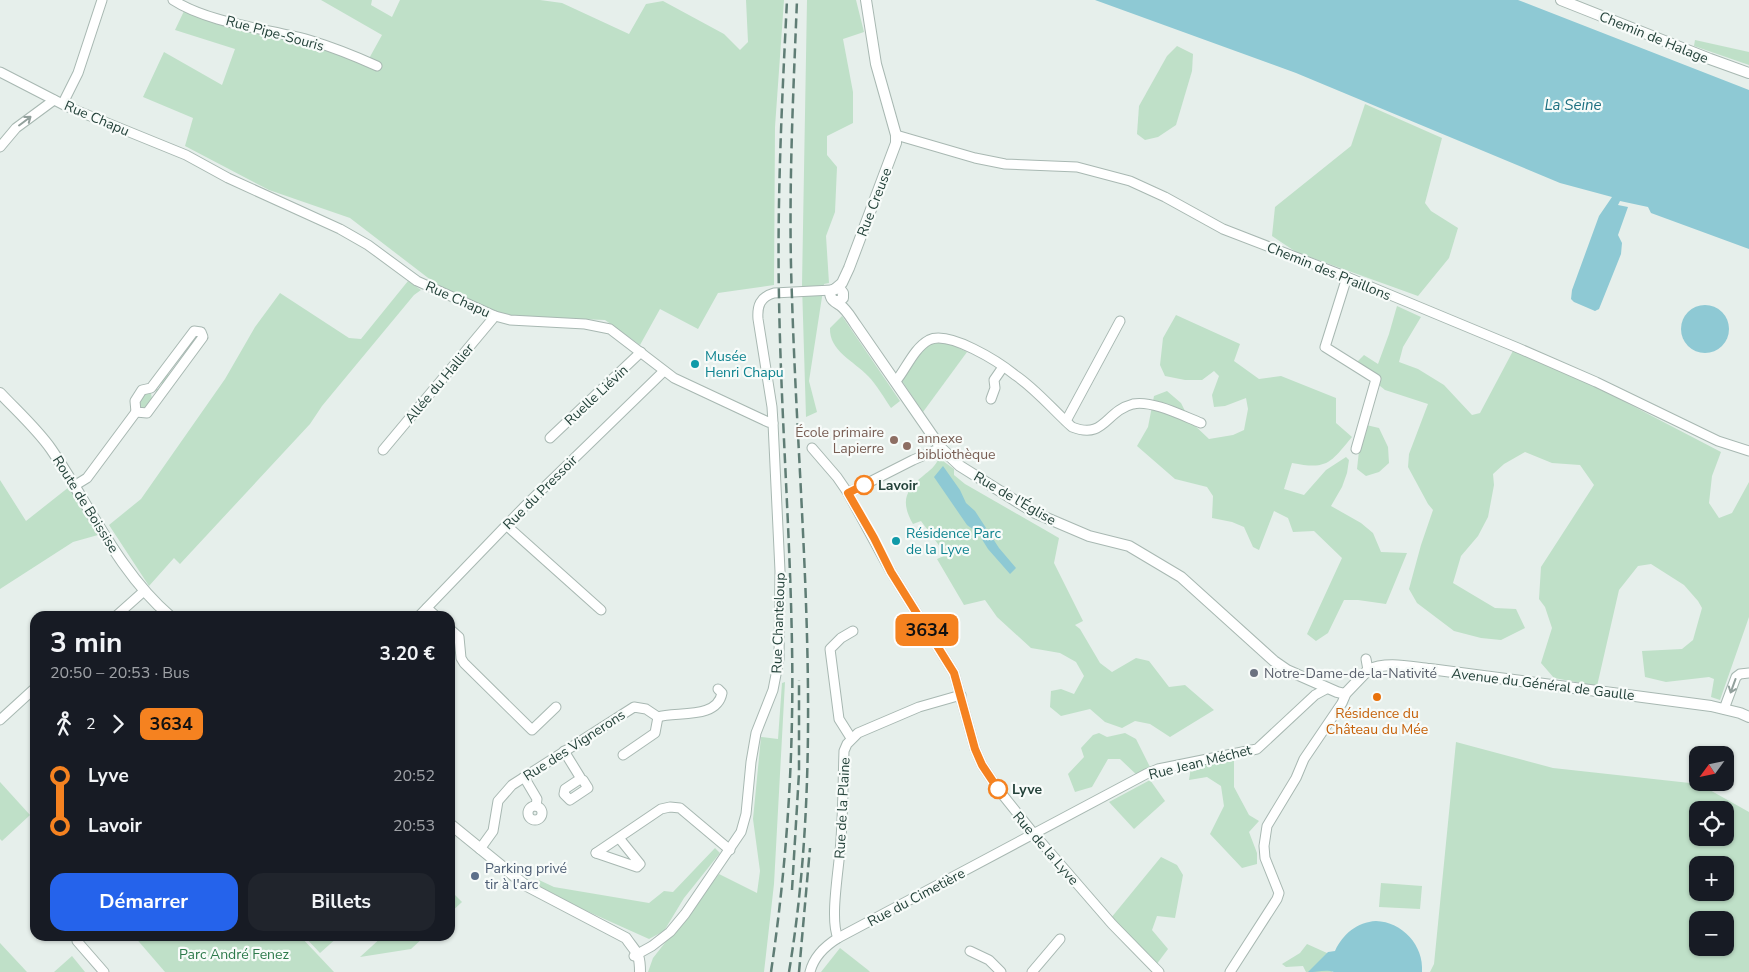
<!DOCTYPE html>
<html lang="fr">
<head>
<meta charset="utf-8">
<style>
  :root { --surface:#171b24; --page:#20242c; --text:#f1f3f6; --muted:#9ea1a6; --accent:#2563eb }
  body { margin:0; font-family:"Nunito Sans",sans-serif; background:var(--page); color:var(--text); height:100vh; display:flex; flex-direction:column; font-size:19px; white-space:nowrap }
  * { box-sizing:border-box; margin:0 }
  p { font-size:16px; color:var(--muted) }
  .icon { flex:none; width:28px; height:28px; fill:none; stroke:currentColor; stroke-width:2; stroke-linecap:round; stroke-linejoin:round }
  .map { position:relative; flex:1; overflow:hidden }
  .drawer { position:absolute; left:30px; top:611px; width:425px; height:330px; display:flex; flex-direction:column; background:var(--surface); border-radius:15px; box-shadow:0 1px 4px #0004 }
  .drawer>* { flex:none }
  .badge { padding:0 10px; border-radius:8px; font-size:18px; line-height:32px }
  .needle { width:32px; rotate:237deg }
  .controls { position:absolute; left:1689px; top:746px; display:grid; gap:10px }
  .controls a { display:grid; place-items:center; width:45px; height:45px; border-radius:10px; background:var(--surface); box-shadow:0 1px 4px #0004; font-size:25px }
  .map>.badge { position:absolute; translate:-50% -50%; box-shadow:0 0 0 2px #fff }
  .legs { display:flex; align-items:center; gap:8px; height:55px; padding:0 20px; font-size:16px }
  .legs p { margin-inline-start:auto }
  .overview { display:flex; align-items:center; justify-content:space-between; height:85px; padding:0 20px }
  h1 { font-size:28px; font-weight:700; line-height:38px }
  .action { display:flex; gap:10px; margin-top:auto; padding:10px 20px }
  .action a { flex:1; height:58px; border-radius:15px; background:var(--accent); color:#fff; font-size:20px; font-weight:700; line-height:58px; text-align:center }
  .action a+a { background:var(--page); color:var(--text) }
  ul { padding:0 20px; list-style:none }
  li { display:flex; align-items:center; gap:18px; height:50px; font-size:19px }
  li i { display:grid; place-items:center; width:8px; height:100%; margin:0 6px; background:currentColor }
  li i::after { content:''; width:12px; height:12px; margin:-6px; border:4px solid; border-radius:50%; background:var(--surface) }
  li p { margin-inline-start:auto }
  li:first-child i { background:linear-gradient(#0000 50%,currentColor 0) }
  li:last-child i { background:linear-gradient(currentColor 50%,#0000 0) }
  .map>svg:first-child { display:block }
  .green { fill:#bfe0c8; fill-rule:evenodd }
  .water { fill:#8ec9d4 }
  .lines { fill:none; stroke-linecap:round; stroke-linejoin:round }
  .minor-casing { stroke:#a8b8b2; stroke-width:11 }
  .tertiary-casing { stroke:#a8b8b2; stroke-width:12 }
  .minor { stroke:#fff; stroke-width:9 }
  .tertiary { stroke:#fff; stroke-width:10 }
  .rail { stroke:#5f7d75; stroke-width:2.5; stroke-dasharray:10 5; stroke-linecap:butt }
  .oneway { stroke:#92a09c }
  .line-1-casing { stroke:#fff; stroke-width:11 }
  .line-1 { stroke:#f58220; stroke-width:8 }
  .culture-dot { fill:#0f9aa8; stroke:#f7fbf9; stroke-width:2 }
  .education-dot { fill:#8d6e63; stroke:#f7fbf9; stroke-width:2 }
  .stop-1-dot { fill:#fff; stroke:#f58220; stroke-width:2.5 }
  .worship-dot { fill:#6b7280; stroke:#f7fbf9; stroke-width:2 }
  .food-dot { fill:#e8710a; stroke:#f7fbf9; stroke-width:2 }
  .service-dot { fill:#5c6f8a; stroke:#f7fbf9; stroke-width:2 }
  .labels { text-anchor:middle; stroke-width:4.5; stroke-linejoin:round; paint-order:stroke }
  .street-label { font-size:14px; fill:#24423a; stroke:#f7fbf9 }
  .culture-label { font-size:14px; fill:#0d838f; stroke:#f7fbf9; text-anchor:start }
  .education-label { font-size:14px; fill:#785e54; stroke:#f7fbf9; text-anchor:end }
  .stop-label { font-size:14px; font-weight:bold; fill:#24423a; stroke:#f7fbf9; text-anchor:start }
  .worship-label { font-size:14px; fill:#5b616d; stroke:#f7fbf9; text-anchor:start }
  .food-label { font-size:14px; fill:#c56008; stroke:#f7fbf9 }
  .service-label { font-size:14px; fill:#4e5e75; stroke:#f7fbf9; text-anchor:start }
  .park-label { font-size:14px; fill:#2d7a4b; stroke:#f7fbf9 }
  .water-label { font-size:15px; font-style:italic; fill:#1c6f80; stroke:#f7fbf9 }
</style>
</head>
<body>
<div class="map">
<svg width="1749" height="972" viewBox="0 0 1749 972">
  <rect width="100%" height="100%" fill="#e6efeb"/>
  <!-- green -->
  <g class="green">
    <polygon points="321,0 372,0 371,5 392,17 400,0 540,0 562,3 629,34 646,4 663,1 724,34 740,50 748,42 746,0 784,0 775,127 774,285 718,293 698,329 660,309 640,345 605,320 506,316 436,284 350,218 269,190 185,146 193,118 143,97 164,52 222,85 235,49 175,30 184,11 306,43 366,64 382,35"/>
    <polygon points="807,0 856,0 864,32 843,39 853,92 853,123 827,136 827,155 837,167 835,212 826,236 829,283 824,284 809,381 817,412 806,417 802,285"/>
    <polygon points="1695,40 1749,52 1749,65 1694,46"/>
    <polygon points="1177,46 1193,54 1192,71 1176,125 1158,137 1145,140 1137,134 1139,106 1167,56"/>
    <polygon points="1365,104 1442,138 1425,203 1431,211 1458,228 1449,258 1418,296 1296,252 1272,236 1275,207 1351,146"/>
    <polygon points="408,281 421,290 414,295 322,406 310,424 180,564 174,558 149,586 109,525 141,499 225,379 255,327 280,293 349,338 361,339"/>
    <polygon points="1397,306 1421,317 1403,347 1399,362 1418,369 1444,385 1472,415 1480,413 1514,349 1581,379 1721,452 1712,476 1709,503 1719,518 1732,513 1749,482 1749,617 1720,700 1711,697 1714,679 1709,677 1666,682 1645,677 1642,651 1682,649 1693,640 1702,608 1698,601 1684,585 1651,564 1638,566 1619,590 1597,686 1554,678 1541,663 1552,628 1545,607 1539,599 1541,567 1594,485 1580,465 1552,463 1525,452 1504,464 1493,474 1494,485 1488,517 1478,536 1461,556 1453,583 1495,608 1516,609 1525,628 1501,640 1481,638 1454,631 1417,603 1409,589 1421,545 1433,510 1428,504 1408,467 1409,454 1428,404 1385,390 1354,365 1364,355 1378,364 1389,334"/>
    <path d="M1176,315L1240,344L1234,361L1259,379L1281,376L1336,398V423L1352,437C1330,463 1328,470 1292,463L1284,489L1304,495L1326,470L1346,457L1349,460L1347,473L1342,487L1331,506L1361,523L1373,533L1381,552L1407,553L1386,604L1358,600H1344L1328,633L1316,641L1307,634L1342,558L1314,531L1293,532L1288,518L1274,511L1259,550L1253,547L1244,527L1232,522L1212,518L1213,496L1207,487L1175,479L1137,446L1148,427L1154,396L1167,391L1181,403L1190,421L1209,439L1233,435L1244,430L1248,409L1246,398L1225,406L1214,407L1212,395L1219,376L1214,371L1202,380H1185L1165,376L1160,365L1163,338Z"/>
    <path d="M842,316L900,401L891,408C884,398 877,385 868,376C854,361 829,351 830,328Z"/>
    <polygon points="944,341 967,352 923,412 902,381 927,344"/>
    <polygon points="168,373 169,376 157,393 156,390 151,393 152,399 145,408 139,408 138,400 142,394 156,385 157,389 159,389 159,387 162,386 161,379"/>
    <polygon points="1362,424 1379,428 1388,447 1389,463 1379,472 1366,476 1357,469"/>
    <path d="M939,458L954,469V475L965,484L1059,538L1054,563L1083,621L1075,625L1080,629L1100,663L1112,672L1136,658L1149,661L1169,687L1185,685L1214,710L1170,737L1150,724L1135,721L1122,728L1105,722L1090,709L1061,716L1050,707L1051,691L1061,689L1074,694L1084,676L1076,662L1060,653L1031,648L997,617L985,600L964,605L937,559L946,555L921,521L913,524C901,503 904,491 923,476C930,470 935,467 939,458Z"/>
    <polygon points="0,480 26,521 69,487 98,535 73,542 0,589"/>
    <polygon points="785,682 774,884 764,972 648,972 653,958 719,874 757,893 760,871 753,819 761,737 778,739 782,683"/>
    <polygon points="1099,733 1107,737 1125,733 1136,739 1151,769 1139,777 1120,759 1108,759 1092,787 1075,792 1068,774 1084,757 1081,748 1093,735"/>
    <path d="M1456,742L1553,768L1699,784L1749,812V972H1430L1434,964ZM1698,810H1725V838H1698ZM1698,865H1725V892H1698ZM1698,920H1725V948H1698Z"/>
    <polygon points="1229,759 1234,761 1234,787 1249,815 1259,821 1249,832 1257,853 1257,864 1242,868 1210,834 1224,806 1221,786 1207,777 1189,780 1191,767"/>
    <polygon points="1150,780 1165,801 1134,829 1109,802"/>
    <polygon points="0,782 30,815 2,841 0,839"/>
    <polygon points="715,848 720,853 684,898 664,931 649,939 580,908 537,885 539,880 554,887 649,903 664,891 673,892"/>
    <polygon points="1161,857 1177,865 1183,875 1175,918 1157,916 1152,930 1168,949 1156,965 1111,918"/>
    <polygon points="1381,883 1422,886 1420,909 1379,907"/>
    <polygon points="450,890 462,902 450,913"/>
    <polygon points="134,936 300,936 334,972 165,972"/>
    <polygon points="304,936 339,936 320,953"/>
    <polygon points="383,936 425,936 411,949 360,957"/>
    <polygon points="0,943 27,972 0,972"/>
    <polygon points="1307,944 1327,953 1332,972 1306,972 1303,966 1286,967 1282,964 1300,953"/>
    <polygon points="840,948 868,970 870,972 821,972"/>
    <polygon points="72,956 85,972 54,972"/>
  </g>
  <!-- water -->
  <g class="water">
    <polygon points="1095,0 1518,0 1749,90 1749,249 1651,213 1648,207 1620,201 1618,205 1628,207 1618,235 1622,243 1621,254 1599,309 1595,311 1574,302 1571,299 1572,290 1599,216 1612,197 1560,183 1296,73"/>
    <circle cx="1705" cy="329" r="24"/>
    <polygon points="943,466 960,490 966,503 975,511 999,548 1016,568 1010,574 988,549 978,533 967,525 934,477"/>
    <path d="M1376,921C1402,922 1424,945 1422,972H1334C1326,969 1318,972 1308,972L1328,952L1335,951C1343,934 1357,922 1376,921Z"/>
  </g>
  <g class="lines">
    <defs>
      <g id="minor">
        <path d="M173,0C208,23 268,29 309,40C332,47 355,56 377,66"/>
        <path d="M0,72L68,107L186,155L228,178L340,229L368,245L417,281L495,316L510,320L585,324L610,329L674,378L768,422L773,423L772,407L758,319C757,306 760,297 774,293L832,290"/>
        <polyline points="63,103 78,73 102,0"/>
        <polyline points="896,135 975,158 1005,164 1077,167 1130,181 1165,197 1223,229 1347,277 1518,348 1596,382 1718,441 1749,451"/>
        <polyline points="0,147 16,128 54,100"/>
        <polyline points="1347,277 1325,347 1376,379 1356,449"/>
        <polygon points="194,331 201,332 203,337 147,413 136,412 135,401 142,390 151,388"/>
        <path d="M896,381C906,369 914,348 929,340C949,330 999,362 1015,375C1036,389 1053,410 1072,427C1105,440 1105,411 1133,404C1152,400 1183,416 1201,423"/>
        <polyline points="991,399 995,388 994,380 1003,367"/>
        <polyline points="1066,421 1120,321"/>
        <polyline points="550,438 641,352"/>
        <polyline points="812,448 837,477 848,493 891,572 954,673 975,749 982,765 998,789 1034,834 1112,924 1159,972"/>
        <polyline points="383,450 495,316"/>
        <polyline points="74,486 87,478 136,412"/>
        <polyline points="848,493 913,460 941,448"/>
        <polyline points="506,525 601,610"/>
        <polyline points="427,608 436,616"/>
        <polyline points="116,616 144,591"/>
        <polyline points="419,616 523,508 664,371"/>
        <polyline points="450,629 459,637 461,658 464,663 532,730 556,707"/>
        <polyline points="1366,659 1368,670"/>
        <polyline points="1724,709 1736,677 1740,674 1749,673"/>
        <polyline points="0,720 35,688"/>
        <polyline points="851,738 839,719 830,649 841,638 853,631"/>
        <polyline points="564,751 580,777 580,779 565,789 564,794 570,800 588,788 583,780 580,779"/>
        <polyline points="623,755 655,733 658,717"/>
        <polyline points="524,777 537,799 536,806"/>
        <circle cx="535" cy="813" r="7"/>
        <path d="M480,849L493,831L498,801L512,785L634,707L646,709L658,717C676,711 717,720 722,693L718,689"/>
        <polyline points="596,853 661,809 670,807 680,808 730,850"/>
        <polyline points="596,853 637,867 640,864 619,838"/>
        <path d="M838,938C829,919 840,863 841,839C843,810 843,781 844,751L847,744L858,733L919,707L961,695"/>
        <polyline points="77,941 104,972"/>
        <polyline points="970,951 989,960 1001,972"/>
        <polyline points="634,956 652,946 670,932 685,914 741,832 746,814 751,762 756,733 773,690 779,659 780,571 773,423"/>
        <path d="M810,972C814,956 825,946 838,938L1146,774L1158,769L1257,749L1315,695L1328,688"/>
        <polyline points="1032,972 1060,939"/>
        <polyline points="1230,972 1277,899 1279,893 1265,858 1264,846 1267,826 1296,778 1304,759 1342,703 1345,696 1345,694"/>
      </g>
      <g id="tertiary">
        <polyline points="1561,0 1710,59 1749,73"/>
        <polyline points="836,288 842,283 849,268 896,143 896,135 876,64 866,0"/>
        <path d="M834,301H839L843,298V293L840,289C835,288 828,290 831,297C832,301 837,303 840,305C847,310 851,318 856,325L941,448L960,466L1035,513L1089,536L1129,546L1181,577L1274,661L1287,670L1337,692L1345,694L1368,670C1386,661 1411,667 1430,669L1711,706L1740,713L1749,717"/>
        <path d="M0,393C17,411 37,429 51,449C88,503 120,574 170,616"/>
        <path d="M450,824L525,885L626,938C636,953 640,952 640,972"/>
      </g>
    </defs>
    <!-- minor casing -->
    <use href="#minor" class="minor-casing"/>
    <!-- tertiary casing -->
    <use href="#tertiary" class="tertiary-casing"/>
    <!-- minor -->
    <use href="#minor" class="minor"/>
    <!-- tertiary -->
    <use href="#tertiary" class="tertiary"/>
    <!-- rail -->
    <g class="rail">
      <polyline points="792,890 799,773 799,680"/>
      <path d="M771,972C787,864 794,754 792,645C790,529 781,414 779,298C777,199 782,99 787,0"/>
      <path d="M789,972C826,749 799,523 792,298C788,199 793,99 797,0"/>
      <polyline points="799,972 810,848"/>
    </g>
  </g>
  <!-- one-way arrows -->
  <defs><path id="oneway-shaft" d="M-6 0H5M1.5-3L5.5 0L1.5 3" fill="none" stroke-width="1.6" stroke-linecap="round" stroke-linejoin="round" transform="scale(1.25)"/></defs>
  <g class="oneway">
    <use href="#oneway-shaft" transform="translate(25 121) rotate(-37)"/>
    <use href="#oneway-shaft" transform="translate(1733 686) rotate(110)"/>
  </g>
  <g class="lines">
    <defs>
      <polyline id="line-1" points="864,485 848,493 874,538 891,572 954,673 975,749 982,765 998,789"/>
    </defs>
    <!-- line-1 casing -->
    <use href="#line-1" class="line-1-casing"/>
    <!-- line-1 -->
    <use href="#line-1" class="line-1"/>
  </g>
  <!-- markers -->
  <g class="culture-dot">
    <circle cx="695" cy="364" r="5"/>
    <circle cx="896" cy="541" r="5"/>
  </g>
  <g class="education-dot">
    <circle cx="894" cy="440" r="5"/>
    <circle cx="907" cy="446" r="5"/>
  </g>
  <g class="stop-1-dot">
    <circle cx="864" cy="485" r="9"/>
    <circle cx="998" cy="789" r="9"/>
  </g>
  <circle class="worship-dot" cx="1254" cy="673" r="5"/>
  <circle class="food-dot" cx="1377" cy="697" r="5"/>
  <circle class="service-dot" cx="475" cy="876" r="5"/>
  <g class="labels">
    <!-- street labels -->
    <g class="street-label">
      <text transform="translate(275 33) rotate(15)" y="5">Rue Pipe-Souris</text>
      <text transform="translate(1654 37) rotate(22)" y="5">Chemin de Halage</text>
      <text transform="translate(97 118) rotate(23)" y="5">Rue Chapu</text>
      <text transform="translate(874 202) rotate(-69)" y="5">Rue Creuse</text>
      <text transform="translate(1329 271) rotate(22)" y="5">Chemin des Praillons</text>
      <text transform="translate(458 299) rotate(24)" y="5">Rue Chapu</text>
      <text transform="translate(439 383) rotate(-50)" y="5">Allée du Hallier</text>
      <text transform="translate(596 395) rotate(-43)" y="5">Ruelle Liévin</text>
      <text transform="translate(540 492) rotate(-45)" y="5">Rue du Pressoir</text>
      <text transform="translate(1015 498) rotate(30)" y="5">Rue de l'Église</text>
      <text transform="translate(86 504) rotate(58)" y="5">Route de Boissise</text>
      <text transform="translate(778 623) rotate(-88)" y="5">Rue Chanteloup</text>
      <text transform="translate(1543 684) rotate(7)" y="5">Avenue du Général de Gaulle</text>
      <text transform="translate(574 745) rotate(-33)" y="5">Rue des Vignerons</text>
      <text transform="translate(1200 762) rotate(-14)" y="5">Rue Jean Méchet</text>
      <text transform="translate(842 808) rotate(-87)" y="5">Rue de la Plaine</text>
      <text transform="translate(1046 848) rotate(49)" y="5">Rue de la Lyve</text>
      <text transform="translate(916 897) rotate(-28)" y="5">Rue du Cimetière</text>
    </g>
    <!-- culture labels -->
    <g class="culture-label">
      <text x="705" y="361">Musée<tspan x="705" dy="16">Henri Chapu</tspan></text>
      <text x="906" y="538">Résidence Parc<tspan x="906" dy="16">de la Lyve</tspan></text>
    </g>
    <!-- education labels -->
    <g class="education-label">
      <text x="884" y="437">École primaire<tspan x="884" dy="16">Lapierre</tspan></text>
      <text x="917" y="443" text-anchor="start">annexe<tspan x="917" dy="16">bibliothèque</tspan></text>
    </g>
    <!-- stop labels -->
    <g class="stop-label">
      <text x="878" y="490">Lavoir</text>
      <text x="1012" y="794">Lyve</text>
    </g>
    <!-- worship labels -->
    <g class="worship-label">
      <text x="1264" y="678">Notre-Dame-de-la-Nativité</text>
    </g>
    <!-- food labels -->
    <g class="food-label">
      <text x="1377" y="718">Résidence du<tspan x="1377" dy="16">Château du Mée</tspan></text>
    </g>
    <!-- service labels -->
    <g class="service-label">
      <text x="485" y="873">Parking privé<tspan x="485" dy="16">tir à l'arc</tspan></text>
    </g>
    <!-- park labels -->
    <g class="park-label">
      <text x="234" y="959">Parc André Fenez</text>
    </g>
    <!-- water labels -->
    <g class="water-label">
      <text x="1573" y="110">La Seine</text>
    </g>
  </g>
</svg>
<div class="controls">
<a><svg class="needle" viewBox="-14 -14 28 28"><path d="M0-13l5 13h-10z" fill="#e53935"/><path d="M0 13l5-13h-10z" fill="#9ea1a6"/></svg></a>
<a><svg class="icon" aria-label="locate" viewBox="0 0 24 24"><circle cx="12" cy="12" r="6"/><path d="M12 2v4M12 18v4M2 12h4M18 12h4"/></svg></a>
<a>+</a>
<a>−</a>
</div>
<b class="badge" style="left:927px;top:630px;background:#f58220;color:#111">3634</b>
<section class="drawer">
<div class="overview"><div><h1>3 min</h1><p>20:50 – 20:53 · Bus</p></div><b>3.20 €</b></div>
<div class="legs"><svg class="icon" aria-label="walk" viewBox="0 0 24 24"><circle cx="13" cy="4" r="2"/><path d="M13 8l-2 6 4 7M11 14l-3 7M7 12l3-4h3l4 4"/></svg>2<svg class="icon" aria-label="forward" viewBox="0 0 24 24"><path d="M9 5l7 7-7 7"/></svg><b class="badge" style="background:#f58220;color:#111">3634</b></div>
<ul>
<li><i style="color:#f58220"></i><b>Lyve</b><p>20:52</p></li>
<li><i style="color:#f58220"></i><b>Lavoir</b><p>20:53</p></li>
</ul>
<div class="action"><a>Démarrer</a><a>Billets</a></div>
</section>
</div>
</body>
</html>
